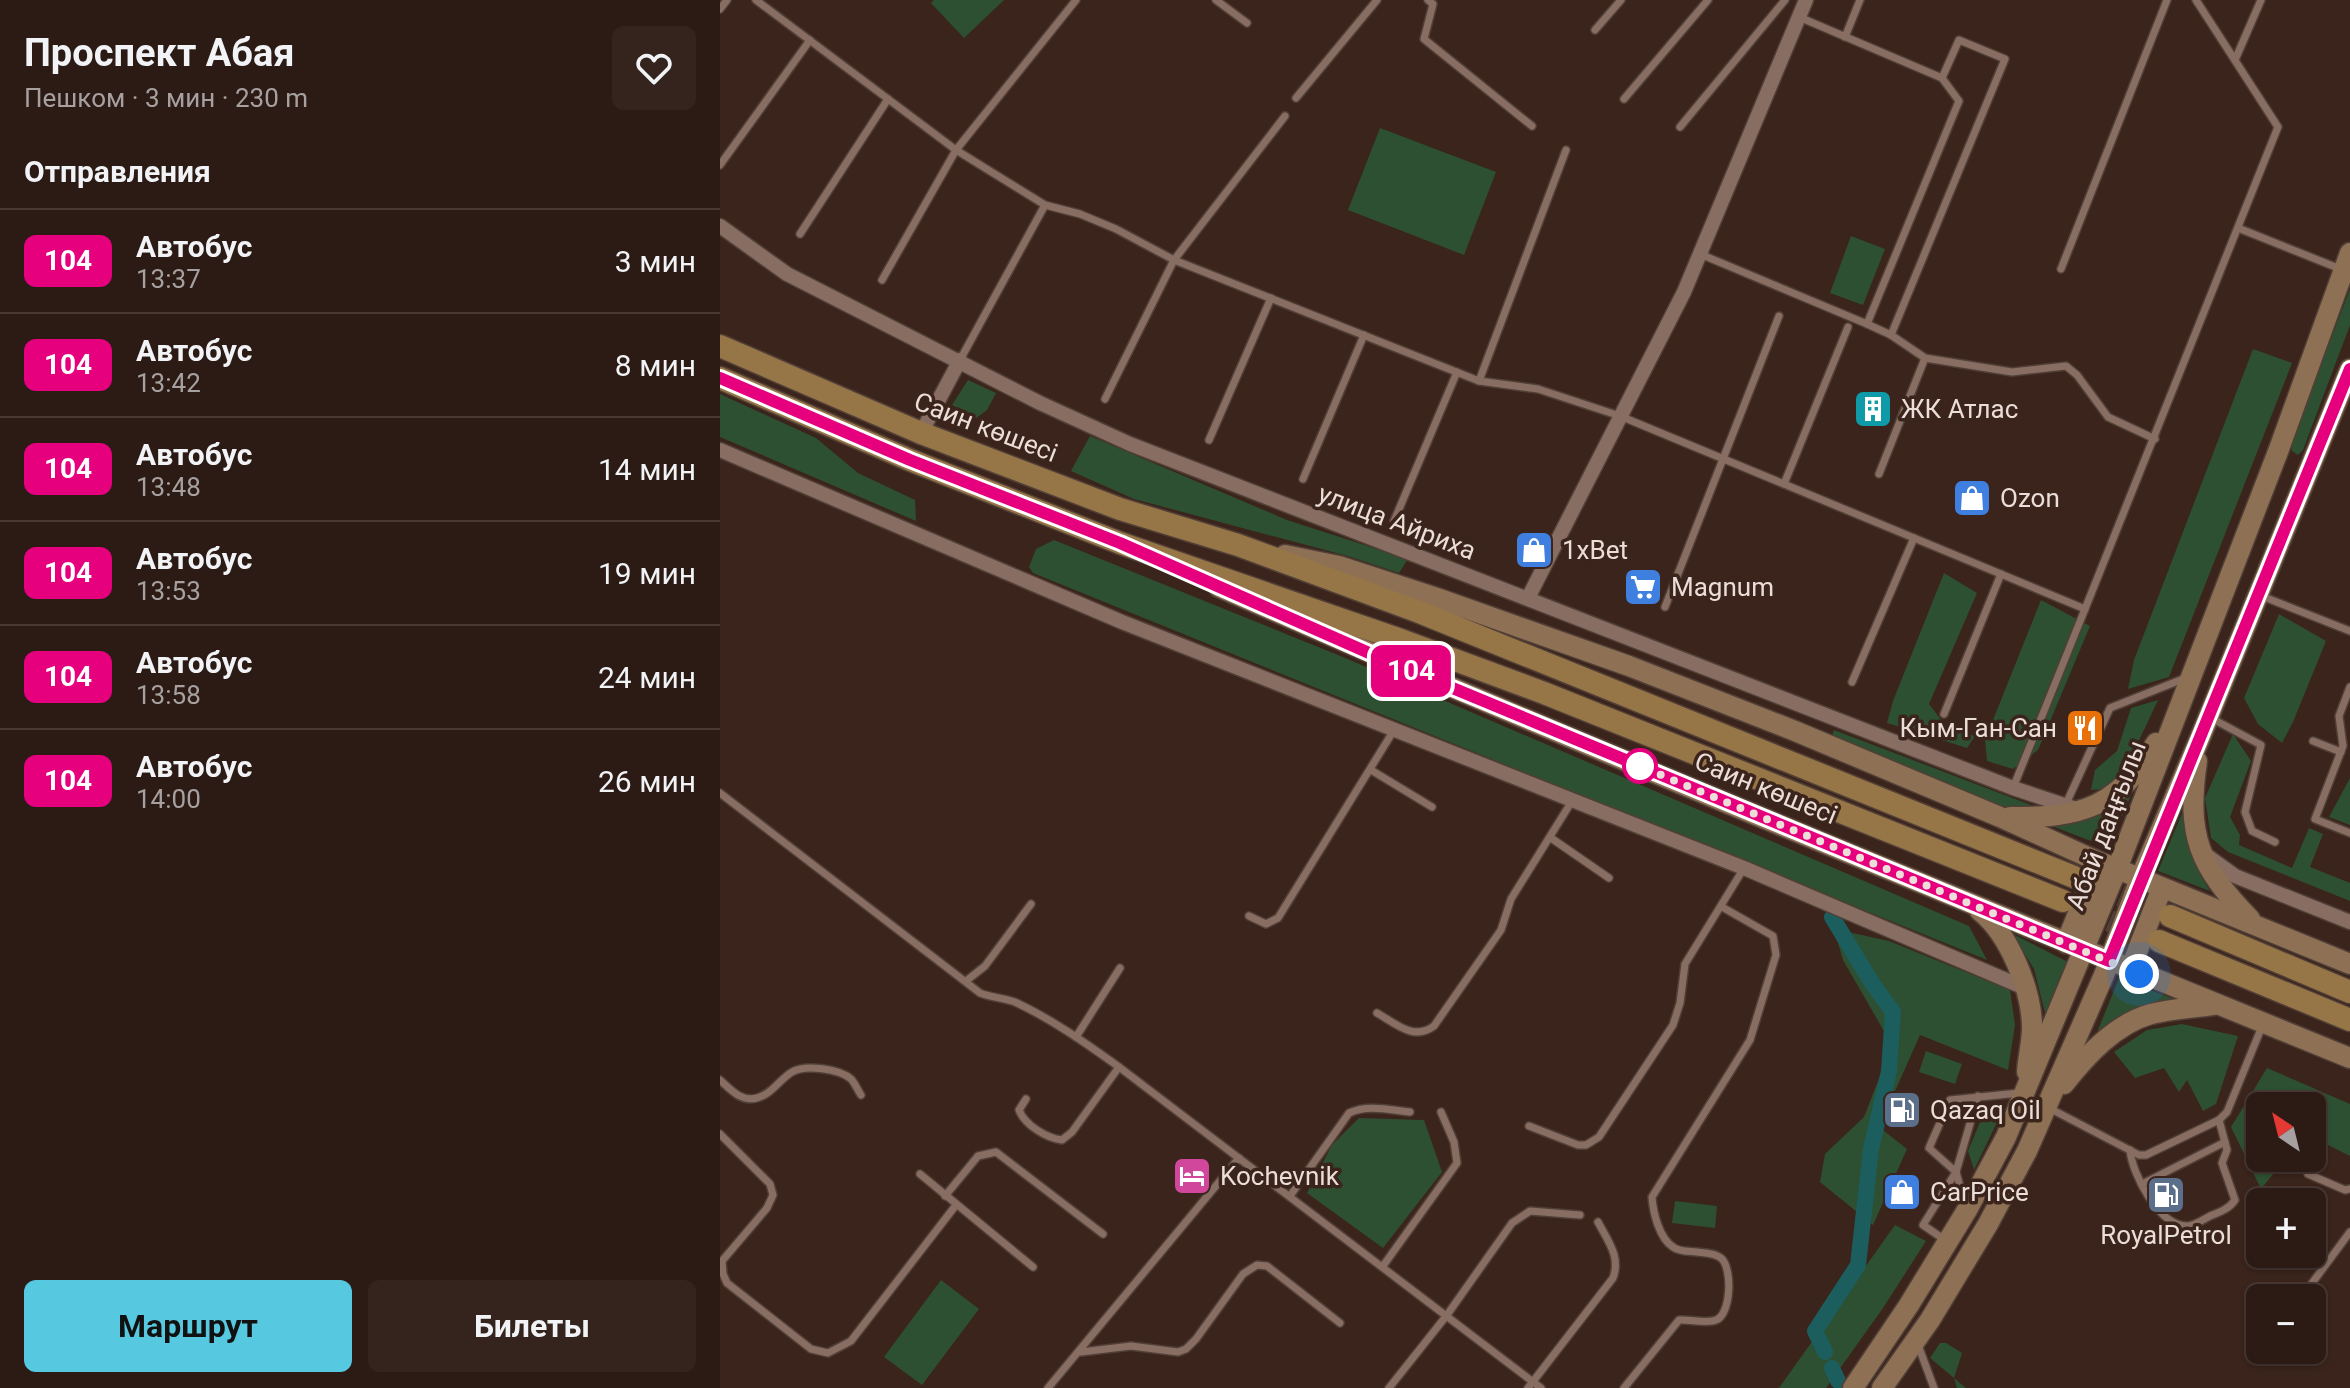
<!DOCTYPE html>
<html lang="ru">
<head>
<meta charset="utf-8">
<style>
  :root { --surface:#2c1b14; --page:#34241d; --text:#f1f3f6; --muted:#a6a1a0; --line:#483934; --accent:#56c9e1 }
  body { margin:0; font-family:Roboto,sans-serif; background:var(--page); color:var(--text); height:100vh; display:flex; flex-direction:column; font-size:30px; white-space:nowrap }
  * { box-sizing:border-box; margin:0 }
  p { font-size:26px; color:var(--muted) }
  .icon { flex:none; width:44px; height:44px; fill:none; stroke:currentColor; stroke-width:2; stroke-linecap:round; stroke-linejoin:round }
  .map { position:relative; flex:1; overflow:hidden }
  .panel { display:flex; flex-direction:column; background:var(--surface); width:720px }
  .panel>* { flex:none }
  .badge { padding:0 16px; border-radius:12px; font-size:28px; line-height:52px }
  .needle { width:52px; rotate:325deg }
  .fabs { position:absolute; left:1526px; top:1092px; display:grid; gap:16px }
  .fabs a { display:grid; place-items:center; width:80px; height:80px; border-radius:12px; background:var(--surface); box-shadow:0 2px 6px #0004,0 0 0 2px var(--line); font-size:40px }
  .you { position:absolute; width:40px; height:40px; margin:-20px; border:6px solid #fff; border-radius:50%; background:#1a73e8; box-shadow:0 0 0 12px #1a73e833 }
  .map>.badge { position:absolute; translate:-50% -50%; box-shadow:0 0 0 4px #fff }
  h2 { padding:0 24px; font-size:30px; line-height:72px }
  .round { display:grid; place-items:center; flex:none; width:84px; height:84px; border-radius:12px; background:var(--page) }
  .headline { display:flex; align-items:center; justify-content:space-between; height:136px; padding:0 24px }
  h1 { font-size:38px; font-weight:700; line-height:60px }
  .primary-button { display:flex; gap:16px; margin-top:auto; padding:16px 24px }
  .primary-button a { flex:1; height:92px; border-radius:12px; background:var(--accent); color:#111; font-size:32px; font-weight:700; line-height:92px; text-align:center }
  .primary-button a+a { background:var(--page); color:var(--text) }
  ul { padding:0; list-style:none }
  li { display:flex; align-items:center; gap:24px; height:104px; padding:0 24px; border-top:2px solid var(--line) }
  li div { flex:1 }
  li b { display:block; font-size:30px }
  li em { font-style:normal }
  li .badge { min-width:88px; font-weight:700; text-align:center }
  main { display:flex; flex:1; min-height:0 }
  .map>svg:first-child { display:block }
  .green { fill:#2d5032 }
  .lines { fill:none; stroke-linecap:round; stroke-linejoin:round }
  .canal { stroke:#1c5d5e; stroke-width:16 }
  .primary-tunnel { stroke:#554037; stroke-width:22; stroke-dasharray:22 11; stroke-linecap:butt }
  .service-casing { stroke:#513f37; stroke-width:10 }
  .minor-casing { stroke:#513f37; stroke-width:17 }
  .secondary-casing { stroke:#513f37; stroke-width:23 }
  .primary-casing { stroke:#513f37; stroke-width:25 }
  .service { stroke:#876d62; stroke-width:7 }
  .minor { stroke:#876d62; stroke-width:14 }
  .secondary { stroke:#8e7154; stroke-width:20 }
  .primary { stroke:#967546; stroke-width:22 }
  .line-casing { stroke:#fff; stroke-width:18 }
  .line { stroke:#e6007e; stroke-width:12 }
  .walk { stroke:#ebddd7; stroke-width:8; stroke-dasharray:0 14.4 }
  .stop-dot { fill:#fff; stroke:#e6007e; stroke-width:4 }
  .labels { text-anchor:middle; stroke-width:7; stroke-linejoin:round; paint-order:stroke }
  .poi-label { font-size:26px; fill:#ebddd7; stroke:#3a241b; text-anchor:start }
  .street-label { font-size:26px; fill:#ebddd7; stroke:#3a241b }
</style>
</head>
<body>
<main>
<section class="panel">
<div class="headline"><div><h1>Проспект Абая</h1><p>Пешком · 3 мин · 230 m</p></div><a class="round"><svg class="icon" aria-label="heart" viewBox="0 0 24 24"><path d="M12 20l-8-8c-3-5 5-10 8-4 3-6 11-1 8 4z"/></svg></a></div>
<h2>Отправления</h2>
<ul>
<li><span class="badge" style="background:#e6007e;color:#fff">104</span><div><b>Автобус</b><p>13:37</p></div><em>3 мин</em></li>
<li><span class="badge" style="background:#e6007e;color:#fff">104</span><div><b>Автобус</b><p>13:42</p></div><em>8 мин</em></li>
<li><span class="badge" style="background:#e6007e;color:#fff">104</span><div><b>Автобус</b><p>13:48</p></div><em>14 мин</em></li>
<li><span class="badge" style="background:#e6007e;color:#fff">104</span><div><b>Автобус</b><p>13:53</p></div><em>19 мин</em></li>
<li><span class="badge" style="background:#e6007e;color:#fff">104</span><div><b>Автобус</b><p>13:58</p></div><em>24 мин</em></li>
<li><span class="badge" style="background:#e6007e;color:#fff">104</span><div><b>Автобус</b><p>14:00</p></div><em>26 мин</em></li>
</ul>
<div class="primary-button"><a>Маршрут</a><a>Билеты</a></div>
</section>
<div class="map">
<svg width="1630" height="1388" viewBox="0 0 1630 1388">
  <rect width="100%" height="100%" fill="#3a241b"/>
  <!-- green -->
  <g class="green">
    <polygon points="214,0 284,0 244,38 211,3"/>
    <polygon points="660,128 776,172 744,255 628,210"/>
    <polygon points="1131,236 1165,249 1143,305 1110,293"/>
    <polygon points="1630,289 1630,325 1583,450 1578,455 1572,451 1571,443"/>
    <polygon points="1533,349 1572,363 1449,677 1408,689 1414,660"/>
    <polygon points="248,380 276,393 267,410 256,418 232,405"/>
    <polygon points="0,394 96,438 138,473 195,500 196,521 0,437"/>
    <polygon points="370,436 567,520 688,559 679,573 631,557 414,499 351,471"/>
    <polygon points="334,540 623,657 1249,926 1267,960 313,573 309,567 316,549"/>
    <polygon points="1224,573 1257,593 1209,704 1229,730 1238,730 1255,736 1247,748 1167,723 1173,701"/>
    <polygon points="1321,600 1370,626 1318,750 1293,769 1267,761 1265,740"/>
    <polygon points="1559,614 1606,641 1573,722 1562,743 1538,724 1524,698"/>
    <polygon points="1438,700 1408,764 1385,789 1371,790 1375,770 1397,751 1411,708"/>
    <polygon points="1114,730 1324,810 1280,809 1111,739"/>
    <polygon points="1513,734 1531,761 1510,817 1520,835 1519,845 1572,868 1589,828 1603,834 1590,867 1630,883 1630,901 1508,852 1491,838 1485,798"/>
    <polygon points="1630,778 1630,825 1609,817"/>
    <polygon points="1417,781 1389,848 1324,823"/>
    <path d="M1463,811C1467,843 1472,863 1490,891L1438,871Z"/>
    <polygon points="1114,929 1169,941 1290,990 1295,1025 1288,1070 1200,1035 1159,1127 1187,1149 1153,1225 1100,1182 1105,1154 1144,1117 1172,1045 1123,960"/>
    <polygon points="1293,934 1348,962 1326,1017 1314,969"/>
    <polygon points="1399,978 1454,999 1429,1005 1376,1035"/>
    <polygon points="1462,1024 1518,1036 1496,1104 1483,1111 1467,1080 1459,1092 1444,1068 1415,1078 1394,1052 1427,1030"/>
    <polygon points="1206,1051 1242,1064 1235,1084 1199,1072"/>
    <polygon points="1547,1068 1630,1104 1630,1156 1592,1137 1592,1106 1540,1106 1540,1158 1566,1158 1541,1189 1511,1127"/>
    <polygon points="1284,1108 1254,1170 1248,1151 1263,1115"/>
    <polygon points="639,1118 704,1120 722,1172 663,1248 587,1193 612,1145"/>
    <polygon points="955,1201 997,1206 995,1228 952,1223"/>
    <polygon points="1175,1225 1206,1241 1163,1308 1106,1388 1059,1388"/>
    <polygon points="221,1280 259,1309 202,1385 164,1357"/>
    <polygon points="1220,1343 1226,1343 1242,1353 1234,1378 1246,1388 1237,1388 1234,1378 1210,1358"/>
  </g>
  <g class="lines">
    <!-- canal -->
    <g class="canal">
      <polyline points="1105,1352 1095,1331 1138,1265 1151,1149 1169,1071 1173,1012 1152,983 1112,917"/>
      <polyline points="1112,1368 1118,1381"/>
    </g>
    <!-- primary-tunnel -->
    <g class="primary-tunnel">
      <polyline points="1370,883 1450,916"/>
      <polyline points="1359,908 1439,941"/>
    </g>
    <defs>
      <g id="service">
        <polyline points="36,0 236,150 325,205 360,214 396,229 454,260 759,381 818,389 900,416 1365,609 1558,127 1476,0"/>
        <polyline points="496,0 527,23"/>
        <polyline points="708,0 713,4 704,39 812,126"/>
        <polyline points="0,9 7,0"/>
        <polyline points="1079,17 1222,78 1239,40 1285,59 1171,335"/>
        <polyline points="875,30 901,0"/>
        <polyline points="1125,37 1140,0"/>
        <polyline points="1515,60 1541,0"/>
        <polyline points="576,98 657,0"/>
        <polyline points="904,99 988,0"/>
        <polyline points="960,127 1065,0"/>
        <polyline points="0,165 90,40"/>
        <polyline points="1518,228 1623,270"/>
        <polyline points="80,234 168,99"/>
        <polyline points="980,254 1147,324 1171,335 1205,358 1292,372 1346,366 1357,375 1388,417 1435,439"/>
        <polyline points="1341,269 1447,0"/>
        <polyline points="162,280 236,150 356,0"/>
        <polyline points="1147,324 1239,101 1222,78"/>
        <polyline points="240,360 325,205"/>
        <polyline points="759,381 846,150"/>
        <polyline points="385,399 454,260 565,116"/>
        <polyline points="489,440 551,298"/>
        <polyline points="1159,474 1205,358"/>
        <polyline points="583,479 644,335"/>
        <polyline points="1064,484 1128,327"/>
        <polyline points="674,521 737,372"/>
        <polyline points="1539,595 1630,631"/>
        <polyline points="945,607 1059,316"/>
        <polyline points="1132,682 1194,538"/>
        <polyline points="1630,687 1619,716 1623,746 1595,819 1630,833"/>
        <polyline points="1224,714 1281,574"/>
        <polyline points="1491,718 1541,745 1525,812 1532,831 1555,842"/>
        <polyline points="1593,741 1621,752"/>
        <polyline points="651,770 712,807"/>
        <polyline points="1293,788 1365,609"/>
        <path d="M0,793L260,993C272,998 286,998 297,1003C333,1020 367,1044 399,1067L821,1388"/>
        <polyline points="1345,806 1390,708 1468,677"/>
        <polyline points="831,838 889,878"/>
        <polyline points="529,916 546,924 558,918 674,730"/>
        <polyline points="246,981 265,966 311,904"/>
        <path d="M657,1013C676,1024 694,1041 714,1026L781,930L791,899L852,801"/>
        <polyline points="356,1037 400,968"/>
        <path d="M0,1080C11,1090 21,1102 37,1098C52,1094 60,1079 72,1072C85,1064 120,1069 131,1079C135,1083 138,1091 141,1095"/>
        <path d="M306,1099L299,1110C305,1125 326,1138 342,1140L352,1132L399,1067"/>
        <polyline points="1329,1108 1419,1155 1426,1155 1499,1120 1507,1112 1543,1024"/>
        <polyline points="809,1126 858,1145 866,1145 879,1137 953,1025 960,1003 965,964 1024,868"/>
        <polyline points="0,1134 50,1184 53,1195 47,1208 2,1261 3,1274 7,1283 91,1349 108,1353 131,1341 236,1205"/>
        <path d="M1410,1150C1412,1174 1439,1226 1467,1226C1474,1226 1483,1220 1490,1216C1500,1212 1509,1209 1515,1200L1502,1163L1507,1150L1499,1120"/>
        <polyline points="200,1174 313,1267"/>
        <polyline points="1588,1174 1625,1190 1630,1189"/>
        <polyline points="1422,1184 1505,1142"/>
        <polyline points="225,1196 258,1156 276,1152 383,1234"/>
        <path d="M570,1196L629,1113C647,1104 670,1110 690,1112"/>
        <polyline points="1245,1204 1236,1172 1209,1148 1230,1100 1299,1093"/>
        <polyline points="1225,1240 1203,1225 1236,1172 1258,1096"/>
        <polyline points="663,1266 737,1163 734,1142 721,1112"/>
        <polyline points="1581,1298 1630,1232"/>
        <polyline points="1198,1345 1214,1388"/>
        <polyline points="361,1352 411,1346 458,1352 466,1349 476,1339 523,1274 537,1265 547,1266 620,1323"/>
        <polyline points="328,1388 519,1158"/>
        <polyline points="669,1388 727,1315 792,1223 810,1211 860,1215"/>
        <path d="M808,1388L893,1278C901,1257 888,1241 878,1222"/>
        <path d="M904,1388L959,1320C970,1319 986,1324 996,1320C1011,1315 1013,1268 1001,1258C995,1253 985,1253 977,1252C970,1251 959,1252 953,1247C939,1238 933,1212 932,1197L1030,1040L1056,955L1053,936L1002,907"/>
      </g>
      <g id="minor">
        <polyline points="0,226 67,274 320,403 410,444 1293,788 1356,809"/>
        <polyline points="201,433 240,360"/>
        <polyline points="0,450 402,622 1024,868 1305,988"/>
        <polyline points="808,598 964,292 1086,0"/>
        <polyline points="1486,855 1515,876 1630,922"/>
      </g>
      <g id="secondary">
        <polyline points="565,555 619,566 717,598 909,666 1075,731 1280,817 1368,857 1630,964"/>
        <path d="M499,587C873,751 1252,904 1630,1058"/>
        <path d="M1477,761C1466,836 1479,866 1530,919"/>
        <path d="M1290,817C1361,818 1398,808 1436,743"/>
        <path d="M1260,911C1289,934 1312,990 1312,1028C1312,1042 1308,1057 1307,1072"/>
        <polyline points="1346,943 1379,862"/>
        <polyline points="1410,970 1442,888"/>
        <path d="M1344,1084C1366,1056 1395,1024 1431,1014C1451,1009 1472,1008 1493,1005"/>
        <polyline points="1133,1388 1189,1305 1247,1210 1286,1137 1397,869 1559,449 1630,253"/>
        <polyline points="1162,1388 1210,1320 1268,1224 1307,1151 1384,975 1420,879 1480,738 1630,369"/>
      </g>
      <g id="primary">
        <polyline points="0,346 201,433 400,509 518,545 699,612 1354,877"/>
        <polyline points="0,378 190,460 400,543 681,640 824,693 1343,901"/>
        <polyline points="1450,916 1630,992"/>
        <polyline points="1439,941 1630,1020"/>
      </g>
    </defs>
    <!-- service casing -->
    <use href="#service" class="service-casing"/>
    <!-- minor casing -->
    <use href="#minor" class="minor-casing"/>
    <!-- secondary casing -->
    <use href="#secondary" class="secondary-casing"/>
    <!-- primary casing -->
    <use href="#primary" class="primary-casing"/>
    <!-- service -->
    <use href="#service" class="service"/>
    <!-- minor -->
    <use href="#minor" class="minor"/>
    <!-- secondary -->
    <use href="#secondary" class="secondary"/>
    <!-- primary -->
    <use href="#primary" class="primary"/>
  </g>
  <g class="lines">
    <defs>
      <polyline id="line" points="0,378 190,460 400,543 665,660 1389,961 1630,369"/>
    </defs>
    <!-- line casing -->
    <use href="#line" class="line-casing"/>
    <!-- line -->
    <use href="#line" class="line"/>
    <!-- walk -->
    <polyline class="walk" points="920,766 917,765 1419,974"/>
  </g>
  <!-- icons -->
  <defs>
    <symbol id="building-square" viewBox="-11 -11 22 22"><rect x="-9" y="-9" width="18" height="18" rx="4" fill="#0f9aa8" stroke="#3a241b"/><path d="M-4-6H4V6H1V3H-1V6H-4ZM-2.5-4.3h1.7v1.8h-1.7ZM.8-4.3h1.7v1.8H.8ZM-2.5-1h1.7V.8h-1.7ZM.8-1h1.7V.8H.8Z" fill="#fff"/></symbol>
    <symbol id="shop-square" viewBox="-11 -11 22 22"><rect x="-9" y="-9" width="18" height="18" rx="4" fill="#3f7fe0" stroke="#3a241b"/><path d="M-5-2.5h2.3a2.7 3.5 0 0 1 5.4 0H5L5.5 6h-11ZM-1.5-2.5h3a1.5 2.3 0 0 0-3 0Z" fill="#fff"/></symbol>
    <symbol id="supermarket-square" viewBox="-11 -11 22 22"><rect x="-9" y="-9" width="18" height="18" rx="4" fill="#3f7fe0" stroke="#3a241b"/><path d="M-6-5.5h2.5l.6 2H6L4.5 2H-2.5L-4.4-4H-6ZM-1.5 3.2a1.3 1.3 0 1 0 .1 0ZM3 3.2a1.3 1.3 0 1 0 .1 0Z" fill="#fff"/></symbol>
    <symbol id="restaurant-square" viewBox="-11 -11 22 22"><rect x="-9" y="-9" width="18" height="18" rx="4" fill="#e8710a" stroke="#3a241b"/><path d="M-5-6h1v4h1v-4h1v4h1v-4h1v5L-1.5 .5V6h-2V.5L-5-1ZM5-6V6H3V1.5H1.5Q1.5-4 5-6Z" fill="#fff"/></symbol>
    <symbol id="fuel-square" viewBox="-11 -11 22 22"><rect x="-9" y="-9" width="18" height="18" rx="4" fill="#5c6f8a" stroke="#3a241b"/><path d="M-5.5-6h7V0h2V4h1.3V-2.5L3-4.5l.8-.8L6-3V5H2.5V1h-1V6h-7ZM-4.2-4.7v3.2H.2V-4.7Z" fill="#fff"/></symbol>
    <symbol id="hotel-square" viewBox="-11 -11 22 22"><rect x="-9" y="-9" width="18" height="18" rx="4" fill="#d1479c" stroke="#3a241b"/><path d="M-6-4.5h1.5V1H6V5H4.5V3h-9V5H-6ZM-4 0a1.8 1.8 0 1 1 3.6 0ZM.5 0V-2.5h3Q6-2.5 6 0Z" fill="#fff"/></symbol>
  </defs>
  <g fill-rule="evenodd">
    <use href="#building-square" x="1131" y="387" width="44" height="44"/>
    <use href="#shop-square" x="1230" y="476" width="44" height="44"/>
    <use href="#shop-square" x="792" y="528" width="44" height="44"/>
    <use href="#supermarket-square" x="901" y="565" width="44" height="44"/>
    <use href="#restaurant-square" x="1343" y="706" width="44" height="44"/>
    <use href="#fuel-square" x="1160" y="1088" width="44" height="44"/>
    <use href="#hotel-square" x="450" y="1154" width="44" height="44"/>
    <use href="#shop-square" x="1160" y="1170" width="44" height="44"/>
    <use href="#fuel-square" x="1424" y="1173" width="44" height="44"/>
  </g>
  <!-- markers -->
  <circle class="stop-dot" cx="920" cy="766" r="16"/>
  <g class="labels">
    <!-- poi labels -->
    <g class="poi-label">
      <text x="1181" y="418">ЖК Атлас</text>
      <text x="1280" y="507">Ozon</text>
      <text x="842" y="559">1xBet</text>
      <text x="951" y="596">Magnum</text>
      <text x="1337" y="737" text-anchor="end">Кым-Ган-Сан</text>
      <text x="1210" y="1119">Qazaq Oil</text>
      <text x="500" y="1185">Kochevnik</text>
      <text x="1210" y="1201">CarPrice</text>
      <text x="1446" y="1244" text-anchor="middle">RoyalPetrol</text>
    </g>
    <!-- street labels -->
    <g class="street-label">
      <text transform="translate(266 427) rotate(21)" y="9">Саин көшесі</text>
      <text transform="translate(677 522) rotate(21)" y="9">улица Айриха</text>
      <text transform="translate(1046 788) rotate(22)" y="9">Саин көшесі</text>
      <text transform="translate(1386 825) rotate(-69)" y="9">Абай даңғылы</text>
    </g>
  </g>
</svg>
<div class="fabs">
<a><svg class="needle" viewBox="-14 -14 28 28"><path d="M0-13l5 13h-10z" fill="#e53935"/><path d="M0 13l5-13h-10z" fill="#a6a1a0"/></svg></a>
<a>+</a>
<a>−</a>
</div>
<div class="you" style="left:1419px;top:974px"></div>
<b class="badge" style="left:691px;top:671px;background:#e6007e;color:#fff">104</b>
</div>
</main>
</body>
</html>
